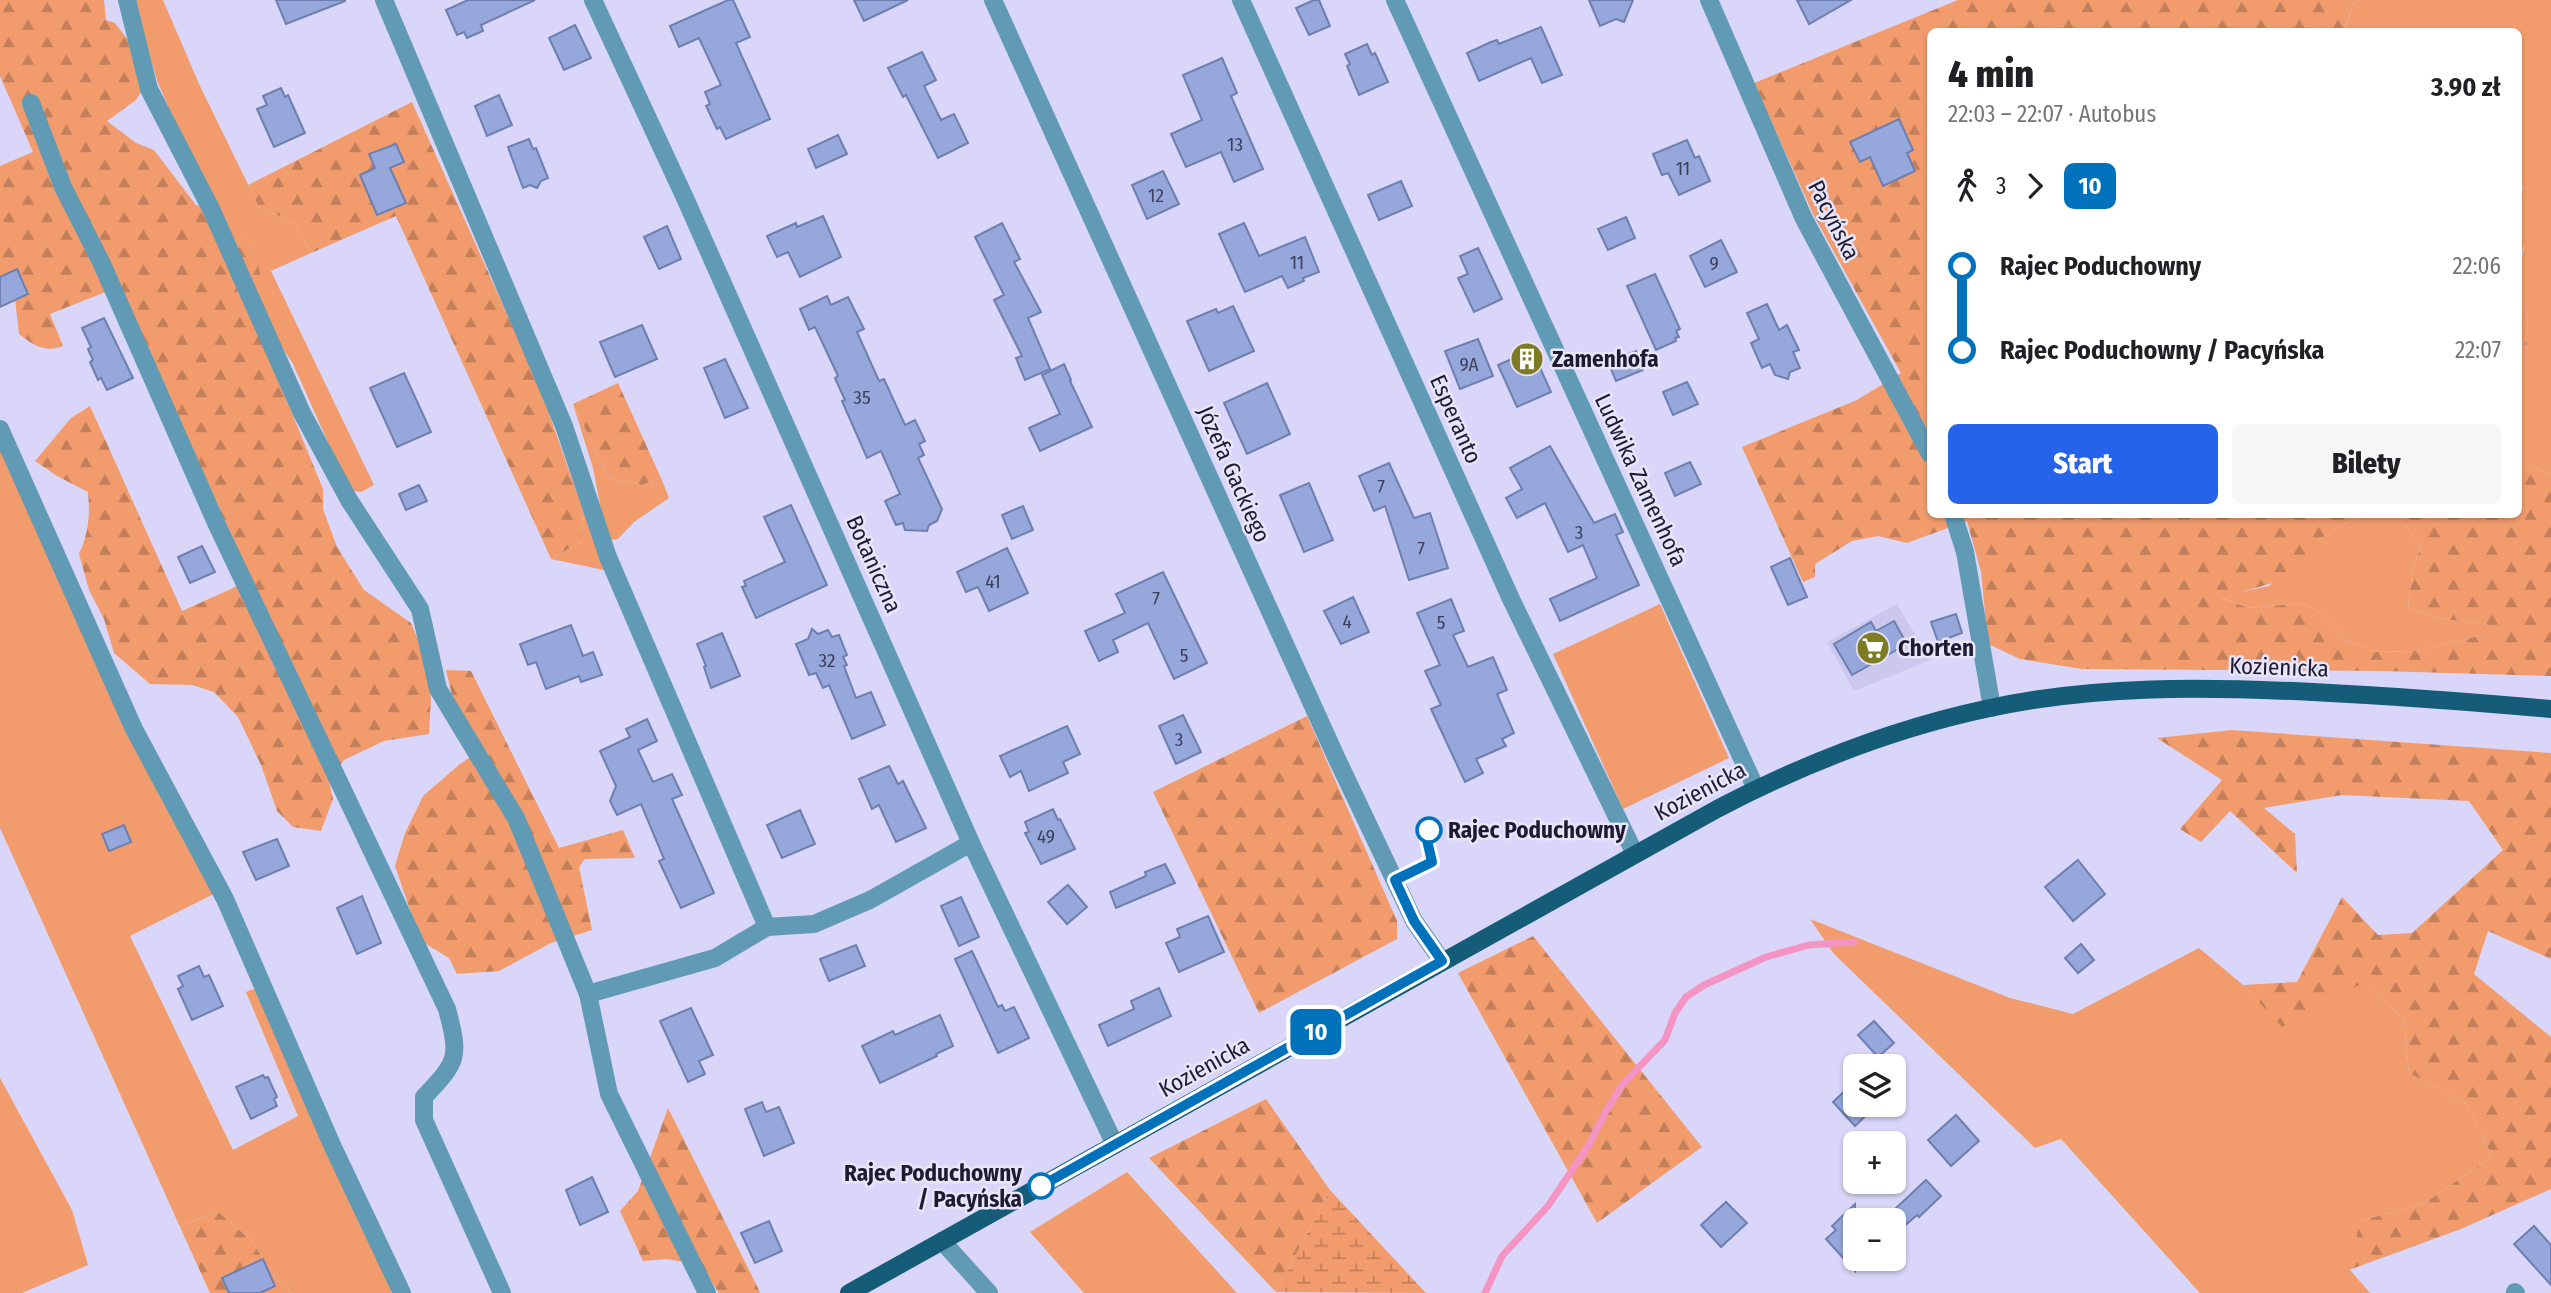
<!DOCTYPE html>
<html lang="pl">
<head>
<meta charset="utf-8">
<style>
  :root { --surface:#fff; --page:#f6f6f6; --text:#202124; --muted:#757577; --accent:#2563eb }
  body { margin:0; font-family:"Fira Sans Condensed",sans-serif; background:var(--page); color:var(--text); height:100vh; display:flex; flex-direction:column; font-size:26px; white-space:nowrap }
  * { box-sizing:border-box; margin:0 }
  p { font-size:23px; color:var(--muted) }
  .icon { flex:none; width:38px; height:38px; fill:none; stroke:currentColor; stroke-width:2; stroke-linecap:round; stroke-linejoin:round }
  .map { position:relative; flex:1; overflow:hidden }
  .details { position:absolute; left:1927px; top:28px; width:595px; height:490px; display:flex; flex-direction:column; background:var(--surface); border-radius:10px; box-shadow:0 2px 5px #0004 }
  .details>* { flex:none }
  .badge { padding:0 14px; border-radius:10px; font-size:24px; line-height:46px }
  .buttons { position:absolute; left:1843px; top:1054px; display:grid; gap:14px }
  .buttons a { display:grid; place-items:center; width:63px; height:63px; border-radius:10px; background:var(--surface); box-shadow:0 2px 5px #0004; font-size:35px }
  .map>.badge { position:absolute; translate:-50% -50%; box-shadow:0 0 0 4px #fff }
  .legs { display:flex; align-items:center; gap:10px; height:77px; padding:0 21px; font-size:23px }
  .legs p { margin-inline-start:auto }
  .head { display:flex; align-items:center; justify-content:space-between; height:119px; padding:0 21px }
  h1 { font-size:38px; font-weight:800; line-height:52px }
  .action { display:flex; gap:14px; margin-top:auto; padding:14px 21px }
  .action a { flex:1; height:80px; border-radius:10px; background:var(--accent); color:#fff; font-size:28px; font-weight:800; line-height:80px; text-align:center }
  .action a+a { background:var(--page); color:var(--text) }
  ul { padding:0 21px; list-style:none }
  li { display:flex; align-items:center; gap:24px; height:84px; font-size:26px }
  li i { display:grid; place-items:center; width:10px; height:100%; margin:0 9px; background:currentColor }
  li i::after { content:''; width:18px; height:18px; margin:-9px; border:5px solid; border-radius:50%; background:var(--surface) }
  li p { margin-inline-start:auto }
  li:first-child i { background:linear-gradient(#0000 50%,currentColor 0) }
  li:last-child i { background:linear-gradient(currentColor 50%,#0000 0) }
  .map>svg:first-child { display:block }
  .built { fill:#cbc7ed }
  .grass { fill:#f29c6d }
  .forest { fill:url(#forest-firs) }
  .wetland { fill:url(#wetland-marsh) }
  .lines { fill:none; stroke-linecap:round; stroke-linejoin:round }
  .stream { stroke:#f394c3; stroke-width:7 }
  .building { fill:#95a7db; stroke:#6d7fb0; stroke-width:2 }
  .minor { stroke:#619ab4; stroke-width:18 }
  .major { stroke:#145c78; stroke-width:18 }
  .line-1-casing { stroke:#fff; stroke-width:16 }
  .line-1 { stroke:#0072bc; stroke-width:10 }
  .stop-1-dot { fill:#fff; stroke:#0072bc; stroke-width:3.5 }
  .labels { text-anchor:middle; stroke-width:5; stroke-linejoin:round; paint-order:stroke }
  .number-label { font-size:19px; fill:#3c3e5b }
  .street-label { font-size:23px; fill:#1e1b30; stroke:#e7e5fc }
  .poi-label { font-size:23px; font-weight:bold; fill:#1e1b30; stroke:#e7e5fc; text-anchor:start }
  .stop-label { font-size:23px; font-weight:bold; fill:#1e1b30; stroke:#e7e5fc; text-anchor:start }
</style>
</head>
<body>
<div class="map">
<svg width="2551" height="1293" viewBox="0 0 2551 1293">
  <defs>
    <pattern id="forest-firs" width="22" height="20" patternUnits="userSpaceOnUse" patternTransform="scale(1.75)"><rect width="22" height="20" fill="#f29c6d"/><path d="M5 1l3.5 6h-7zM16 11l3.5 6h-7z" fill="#c37e5a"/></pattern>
    <pattern id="wetland-marsh" width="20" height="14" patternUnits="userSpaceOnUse" patternTransform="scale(1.75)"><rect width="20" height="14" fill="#f29c6d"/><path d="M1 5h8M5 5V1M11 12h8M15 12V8" fill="none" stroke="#c37e5a"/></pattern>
  </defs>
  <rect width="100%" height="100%" fill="#d9d6f9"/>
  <!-- built -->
  <polygon class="built" points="1897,604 1930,660 1854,691 1827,642"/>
  <!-- grass -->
  <g class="grass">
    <polygon points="133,0 163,0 199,84 259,207 295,223 311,253 271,271 374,485 361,492 354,491 339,467 293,364 269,327 257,262 245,235 215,209 171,113 158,83"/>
    <polygon points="2359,0 2551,0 2551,476 2532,466 2518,449 2518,360 2526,356 2528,316 2518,287 2518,272 2524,249 2523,186 2518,183 2518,32 2344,32 2353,4"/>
    <polygon points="573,404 609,478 642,485 661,478 669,498 634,522 618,539 610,540 602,515 593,468"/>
    <polygon points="0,445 84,635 214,894 130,936 233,1150 298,1116 246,992 256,988 393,1286 391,1293 292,1293 282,1286 250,1239 217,1211 180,1227 0,828"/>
    <polygon points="584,513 604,570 551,559 581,542"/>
    <polygon points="2359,515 2399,515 2421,547 2413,567 2408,607 2436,618 2490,625 2479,636 2415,651 2376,652 2347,641 2323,615 2303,603 2249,608 2219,597 2269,586 2319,540"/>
    <polygon points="1660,604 1729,758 1623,809 1553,654"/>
    <polygon points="1810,919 2010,998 2073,1014 2199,948 2243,985 2282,1026 2362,982 2404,1019 2409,1073 2467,1104 2492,1156 2425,1203 2360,1221 2350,1270 2370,1293 2200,1293 2061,1139 2035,1148 1834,954"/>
    <polygon points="0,1078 72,1210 88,1265 22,1293 0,1293"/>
    <polygon points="1127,1172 1237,1293 1084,1293 1030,1232"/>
  </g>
  <!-- forest -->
  <g class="forest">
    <path d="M0,0H104L106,20L115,23L131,44L141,92L136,100L107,121L136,143L154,150L196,205L225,211L245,235L258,263L282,389L323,489V509L337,547L364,590L411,623L424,654L431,698L429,734L384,741L344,760L329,781L333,799L321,831L293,827L277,811L261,765L238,717L214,692L192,685L150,684L114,653L104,619L89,590L79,554C89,533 90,514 88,492L57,476L35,461L71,418L90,406L182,611L233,588L250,577L122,292L103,293L50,314L63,346C45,353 33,345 19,334L15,299L0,295V166L33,152L0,76Z"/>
    <polygon points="1958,0 2359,0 2353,4 2344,31 1930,32 1930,514 2359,515 2319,540 2307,573 2221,598 2249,608 2303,603 2323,615 2347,641 2376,652 2415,651 2479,636 2489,625 2436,618 2408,607 2413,567 2421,547 2399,515 2518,514 2518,449 2532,466 2551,476 2551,676 2381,671 2082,669 2020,659 1988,644 1981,572 1967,521 1907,543 1878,536 1852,541 1815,564 1815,577 1803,582 1742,447 1857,400 1901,373 1814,216 1754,83"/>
    <polygon points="412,102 540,388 584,513 581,542 551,559 396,216 311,253 295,223 259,207 248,185"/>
    <path d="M2518,183L2522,185C2528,218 2526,241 2518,272Z"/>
    <polygon points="2518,287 2528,316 2526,356 2518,360"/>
    <polygon points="618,383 661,478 642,485 609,478 573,404"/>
    <polygon points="446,670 471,671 559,848 623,830 635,858 585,859 579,867 592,930 551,943 499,971 457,974 449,958 426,944 414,922 395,866 405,833 423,796 460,764 482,749 453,700"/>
    <polygon points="1307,716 1397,921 1397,939 1259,1013 1153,792"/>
    <polygon points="2232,730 2551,753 2551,959 2488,931 2474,974 2551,1037 2551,1189 2461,1229 2349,1270 2360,1221 2425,1203 2492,1156 2467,1104 2409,1073 2404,1019 2363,983 2282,1027 2243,985 2297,982 2342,897 2378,935 2412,933 2503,850 2469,801 2342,795 2264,808 2295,834 2297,873 2230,811 2201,842 2180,829 2222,780 2157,738"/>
    <polygon points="1533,936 1702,1147 1597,1223 1458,973"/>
    <polygon points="1266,1099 1330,1190 1276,1292 1149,1158"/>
    <polygon points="668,1108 760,1292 759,1293 719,1293 700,1265 667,1259 643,1261 620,1211 638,1191"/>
    <polygon points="217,1211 250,1239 282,1286 292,1293 210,1293 180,1227"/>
  </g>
  <!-- wetland -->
  <polygon class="wetland" points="1330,1190 1426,1293 1276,1292"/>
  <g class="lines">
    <!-- stream -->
    <polyline class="stream" points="1485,1293 1502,1256 1548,1206 1589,1145 1605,1113 1622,1085 1665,1040 1675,1013 1686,997 1704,985 1766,957 1809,945 1855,942"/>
  </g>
  <!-- building -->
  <g class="building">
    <polygon points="276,0 345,0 345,1 286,24"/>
    <polygon points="468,0 535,0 481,25 483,31 467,38 464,32 457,35 446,10"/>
    <polygon points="728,0 733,0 750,37 736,43 770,119 726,139 720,127 717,129 706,106 710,104 705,92 721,85 699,38 679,47 670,26"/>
    <polygon points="854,0 908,0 864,21"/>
    <polygon points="1314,0 1319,0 1330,26 1309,35 1296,8"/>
    <polygon points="1589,0 1633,0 1624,22 1616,19 1600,26"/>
    <polygon points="1797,0 1851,0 1809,24"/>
    <polygon points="575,25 591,58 564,70 549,38"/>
    <polygon points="1541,27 1562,75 1542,83 1531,58 1479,81 1467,53 1491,42 1497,40 1499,44"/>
    <polygon points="1367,44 1372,55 1375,53 1388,82 1359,95 1347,66 1350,64 1345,54"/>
    <polygon points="922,52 936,80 924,86 941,120 954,114 968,143 938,158 906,95 903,97 888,68"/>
    <polygon points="1222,58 1237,93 1231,96 1263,169 1234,182 1221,152 1186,167 1171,134 1202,120 1183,75"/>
    <polygon points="281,88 285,97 288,95 305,133 274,147 257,109 267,105 263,96"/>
    <polygon points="499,95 512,125 487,136 475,106"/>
    <polygon points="1899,119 1913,150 1907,153 1915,171 1883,186 1870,157 1860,162 1850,142"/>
    <polygon points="838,135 847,154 816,168 808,149"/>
    <polygon points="529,139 533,149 536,148 548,178 541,181 537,188 530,185 523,188 508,147"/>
    <polygon points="1687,140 1695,158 1699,156 1710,181 1679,195 1668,173 1662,175 1653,154"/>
    <polygon points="396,144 404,162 390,168 406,203 377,215 360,175 375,168 369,154"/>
    <polygon points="1163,171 1179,204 1147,219 1132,185"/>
    <polygon points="1401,181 1412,206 1379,220 1368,195"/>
    <polygon points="823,216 841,257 800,277 788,252 777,257 767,236 796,223 797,227"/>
    <polygon points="1626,217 1635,238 1608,250 1598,229"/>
    <polygon points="1002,223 1020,259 1014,262 1041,312 1028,318 1050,369 1025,380 1016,358 1022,356 994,300 1004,295 975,237"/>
    <polygon points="1244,223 1259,256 1305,237 1319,272 1303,278 1304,281 1288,288 1282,276 1245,292 1219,234"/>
    <polygon points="667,226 681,259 659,269 644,237"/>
    <polygon points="1721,240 1737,272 1705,287 1690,256"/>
    <polygon points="1478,248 1502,299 1474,312 1458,278 1468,274 1460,256"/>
    <polygon points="17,269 28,294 0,307 0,277"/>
    <polygon points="1655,274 1680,329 1676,331 1679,337 1675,338 1676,341 1656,350 1627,286"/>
    <polygon points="827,296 831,305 848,297 864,329 857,332 879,381 884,379 905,425 915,420 925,441 919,444 924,455 918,458 942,509 937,521 929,525 927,531 905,530 903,523 896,525 885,501 900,494 881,451 867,458 842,401 845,400 835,378 838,376 815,327 809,330 800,309"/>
    <polygon points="1767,304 1779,330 1787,325 1799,350 1793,352 1800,368 1790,372 1788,379 1775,375 1770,364 1762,368 1751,343 1759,339 1747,313"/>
    <polygon points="1233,306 1254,351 1209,371 1187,321 1216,309 1218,313"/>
    <polygon points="104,318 133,378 107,390 101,378 98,380 90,362 93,360 88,349 91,347 82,328"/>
    <polygon points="642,325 657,359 615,377 600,342"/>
    <polygon points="1478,339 1493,376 1460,389 1445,351"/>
    <polygon points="1532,350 1551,392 1517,407 1498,365"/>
    <polygon points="1636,351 1643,370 1616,381 1608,362"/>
    <polygon points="725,359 748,408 725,418 704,368"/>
    <polygon points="1064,364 1071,380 1070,381 1092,427 1040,451 1029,428 1060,414 1042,375"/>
    <polygon points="404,373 431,432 397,447 370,388"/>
    <polygon points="1687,382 1698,404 1673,415 1663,392"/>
    <polygon points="1267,383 1290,434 1247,454 1224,403"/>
    <polygon points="1550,446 1594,523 1615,514 1623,532 1616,535 1639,585 1560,621 1550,599 1597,578 1583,545 1568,552 1545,503 1517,518 1506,498 1522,489 1510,468"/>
    <polygon points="1690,462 1701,484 1675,496 1665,473"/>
    <polygon points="1389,463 1414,518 1430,513 1448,568 1409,580 1385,506 1374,511 1359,476"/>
    <polygon points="1309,483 1333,540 1304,552 1280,495"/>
    <polygon points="419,485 427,501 406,510 399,494"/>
    <polygon points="791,505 827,585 756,618 742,587 746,586 744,581 785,562 764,517"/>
    <polygon points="1023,506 1033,530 1012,539 1002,515"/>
    <polygon points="202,546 215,572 190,583 178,557"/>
    <polygon points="1007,548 1028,593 989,611 978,587 966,592 957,572"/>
    <polygon points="1790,558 1807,597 1788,605 1771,567"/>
    <polygon points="1163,572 1207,663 1174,679 1148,623 1113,640 1118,652 1099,661 1085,631 1125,613 1116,594"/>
    <polygon points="1353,597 1369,632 1341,644 1324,611"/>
    <polygon points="1451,599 1464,631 1453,635 1468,667 1493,657 1507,690 1497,694 1514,733 1502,739 1506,746 1476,759 1483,773 1465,782 1431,709 1441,705 1425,671 1440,665 1417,613"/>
    <polygon points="1956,614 1962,633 1938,642 1931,622"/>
    <polygon points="1894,621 1907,644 1852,675 1834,644 1871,622 1876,631"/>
    <polygon points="571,625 583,656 593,652 602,675 581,682 579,676 546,689 536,662 528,665 520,644"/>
    <polygon points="812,629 818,634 828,630 832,637 839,635 847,655 843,657 847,665 844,666 856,698 871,692 885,725 852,739 829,685 823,688 816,673 809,675 796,644 808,639"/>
    <polygon points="722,633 740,676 711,688 704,667 706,666 697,644"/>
    <polygon points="1183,715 1201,752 1176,764 1159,726"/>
    <polygon points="647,719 657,741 638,750 653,782 672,774 682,795 672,799 714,893 681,908 659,861 664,859 641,804 617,815 610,801 616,786 600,751 630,737 626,729"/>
    <polygon points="1067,726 1080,754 1063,762 1068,773 1029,791 1021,771 1010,777 1000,756"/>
    <polygon points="889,766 898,784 903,781 926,828 896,842 879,805 872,809 859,779"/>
    <polygon points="1053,809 1058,820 1060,819 1075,849 1041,864 1025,833 1029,832 1025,822"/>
    <polygon points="800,810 815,844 782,858 767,825"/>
    <polygon points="124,825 131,842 109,851 102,834"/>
    <polygon points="277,839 289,866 256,880 243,852"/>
    <polygon points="2078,860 2105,894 2073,921 2045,887"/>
    <polygon points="1165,864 1175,883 1116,908 1110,892 1146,876 1145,872"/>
    <polygon points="1068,885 1087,907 1067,924 1048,902"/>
    <polygon points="362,896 381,943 357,954 337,908"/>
    <polygon points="961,897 979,937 959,946 941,906"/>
    <polygon points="1208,916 1224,952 1179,972 1166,943 1180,937 1177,929"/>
    <polygon points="2081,944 2094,960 2078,973 2065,958"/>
    <polygon points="856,945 865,966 829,981 820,959"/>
    <polygon points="972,951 998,1007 1002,1005 1005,1011 1014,1007 1029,1038 998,1053 955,959"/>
    <polygon points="199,966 204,977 209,975 223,1006 192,1020 178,989 183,986 178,976"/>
    <polygon points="1159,988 1171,1016 1108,1046 1099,1025 1134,1009 1131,1001"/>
    <polygon points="691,1008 713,1055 699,1061 705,1074 688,1082 660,1021"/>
    <polygon points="940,1015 953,1046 936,1054 937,1056 880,1083 862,1046 893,1031 895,1035"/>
    <polygon points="1874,1021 1894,1043 1878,1057 1858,1035"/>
    <polygon points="263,1075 265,1078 268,1077 277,1097 274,1099 277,1106 251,1119 236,1087"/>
    <polygon points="1855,1081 1855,1104 1878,1104 1855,1126 1833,1102"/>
    <polygon points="762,1102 766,1112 779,1107 794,1143 764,1156 745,1109"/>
    <polygon points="1956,1115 1979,1141 1951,1166 1928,1140"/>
    <polygon points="592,1177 608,1212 580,1225 566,1190"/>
    <polygon points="1926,1180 1941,1196 1919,1217 1917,1215 1894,1235 1894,1210"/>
    <polygon points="1726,1202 1747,1223 1721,1247 1701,1225"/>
    <polygon points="1855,1204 1855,1271 1826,1239 1836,1230 1832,1226"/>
    <polygon points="769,1221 782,1251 755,1263 741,1233"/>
    <polygon points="2534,1226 2551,1245 2551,1285 2514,1244"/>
    <polygon points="263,1259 275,1286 260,1293 229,1293 222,1278"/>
  </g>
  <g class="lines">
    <!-- minor -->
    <g class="minor">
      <polyline points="127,0 149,89 211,209 302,413 349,500 420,609 438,689 516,818 588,994 609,1094 707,1293"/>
      <polyline points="384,0 564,426 608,557 767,927"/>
      <polyline points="593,0 685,198 971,843 1115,1145"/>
      <polyline points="993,0 1337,759 1414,921 1442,961"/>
      <polyline points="1241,0 1511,599 1635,854"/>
      <polyline points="1395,0 1756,789"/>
      <polyline points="1709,0 1804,219 1930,454"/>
      <path d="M31,103L63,187L102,264L217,525L447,1009C460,1058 458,1061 424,1097V1120L502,1293"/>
      <polyline points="0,429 134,729 225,899 332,1145 402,1293"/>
      <polyline points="1953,514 1965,552 1992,708"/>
      <polyline points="588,994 715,958 767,927 814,924 870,900 971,843"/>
      <polyline points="942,1241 989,1293"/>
      <polyline points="2515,1292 2516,1293"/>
    </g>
    <!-- major -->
    <path class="major" d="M849,1293L1717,809C1803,764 1895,728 1990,708C2096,685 2205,687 2313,692C2392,696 2472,702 2551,709"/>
  </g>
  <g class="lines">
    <defs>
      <polyline id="line-1" points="1041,1186 1442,961 1414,921 1395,880 1432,862 1427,840 1429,830"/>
    </defs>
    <!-- line-1 casing -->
    <use href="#line-1" class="line-1-casing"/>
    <!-- line-1 -->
    <use href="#line-1" class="line-1"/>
  </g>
  <!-- icons -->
  <defs>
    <symbol id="building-disc" viewBox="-11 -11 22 22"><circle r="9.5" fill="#7d7c24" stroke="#e7e5fc"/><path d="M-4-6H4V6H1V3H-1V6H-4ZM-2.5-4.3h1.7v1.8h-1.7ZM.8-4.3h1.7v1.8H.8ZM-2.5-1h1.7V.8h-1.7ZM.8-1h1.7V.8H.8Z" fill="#fff"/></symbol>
    <symbol id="supermarket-disc" viewBox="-11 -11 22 22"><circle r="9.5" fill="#7d7c24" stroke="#e7e5fc"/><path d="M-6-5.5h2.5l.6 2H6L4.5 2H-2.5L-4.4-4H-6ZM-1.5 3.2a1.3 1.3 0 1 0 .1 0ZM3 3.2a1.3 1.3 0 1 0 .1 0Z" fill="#fff"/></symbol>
  </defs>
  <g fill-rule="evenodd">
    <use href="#building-disc" x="1508" y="340" width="38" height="38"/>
    <use href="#supermarket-disc" x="1854" y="629" width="38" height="38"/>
  </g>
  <!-- markers -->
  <g class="stop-1-dot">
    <circle cx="1429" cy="830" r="12"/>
    <circle cx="1041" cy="1186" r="12"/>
  </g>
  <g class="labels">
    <!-- number labels -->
    <g class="number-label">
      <text x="1235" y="151">13</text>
      <text x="1683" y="175">11</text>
      <text x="1156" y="202">12</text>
      <text x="1297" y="269">11</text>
      <text x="1714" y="270">9</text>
      <text x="1469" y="371">9A</text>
      <text x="862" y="404">35</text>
      <text x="1381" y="493">7</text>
      <text x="1579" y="539">3</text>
      <text x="1421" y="555">7</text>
      <text x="993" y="588">41</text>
      <text x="1156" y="605">7</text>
      <text x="1347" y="628">4</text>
      <text x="1441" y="629">5</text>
      <text x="1184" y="662">5</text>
      <text x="827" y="667">32</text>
      <text x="1179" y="746">3</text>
      <text x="1046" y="843">49</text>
    </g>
    <!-- street labels -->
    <g class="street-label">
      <text transform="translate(1834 220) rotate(63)" y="8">Pacyńska</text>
      <text transform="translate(1456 419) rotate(66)" y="8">Esperanto</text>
      <text transform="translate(1234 474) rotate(66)" y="8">Józefa Gackiego</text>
      <text transform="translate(1641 480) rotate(65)" y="8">Ludwika Zamenhofa</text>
      <text transform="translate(874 564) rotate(66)" y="8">Botaniczna</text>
      <text transform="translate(2279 667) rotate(2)" y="8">Kozienicka</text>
      <text transform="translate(1700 791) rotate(-28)" y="8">Kozienicka</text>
      <text transform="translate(1204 1067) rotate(-29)" y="8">Kozienicka</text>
    </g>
    <!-- poi labels -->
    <g class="poi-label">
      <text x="1552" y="367">Zamenhofa</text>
      <text x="1898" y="656">Chorten</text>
    </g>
    <!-- stop labels -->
    <g class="stop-label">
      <text x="1448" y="838">Rajec Poduchowny</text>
      <text x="1022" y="1181" text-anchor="end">Rajec Poduchowny<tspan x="1022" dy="26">/ Pacyńska</tspan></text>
    </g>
  </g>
</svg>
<div class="buttons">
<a><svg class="icon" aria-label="layers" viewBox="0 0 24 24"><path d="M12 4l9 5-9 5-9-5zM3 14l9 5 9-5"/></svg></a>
<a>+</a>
<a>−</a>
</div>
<b class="badge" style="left:1316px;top:1032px;background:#0072bc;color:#fff">10</b>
<section class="details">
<div class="head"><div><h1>4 min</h1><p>22:03 – 22:07 · Autobus</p></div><b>3.90 zł</b></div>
<div class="legs"><svg class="icon" aria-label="walk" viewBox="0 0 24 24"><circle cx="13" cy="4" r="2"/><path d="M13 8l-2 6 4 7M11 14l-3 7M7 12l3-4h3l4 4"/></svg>3<svg class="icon" aria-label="forward" viewBox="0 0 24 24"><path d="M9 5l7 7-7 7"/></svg><b class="badge" style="background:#0072bc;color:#fff">10</b></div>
<ul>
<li><i style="color:#0072bc"></i><b>Rajec Poduchowny</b><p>22:06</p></li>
<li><i style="color:#0072bc"></i><b>Rajec Poduchowny / Pacyńska</b><p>22:07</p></li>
</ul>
<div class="action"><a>Start</a><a>Bilety</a></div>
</section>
</div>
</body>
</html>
